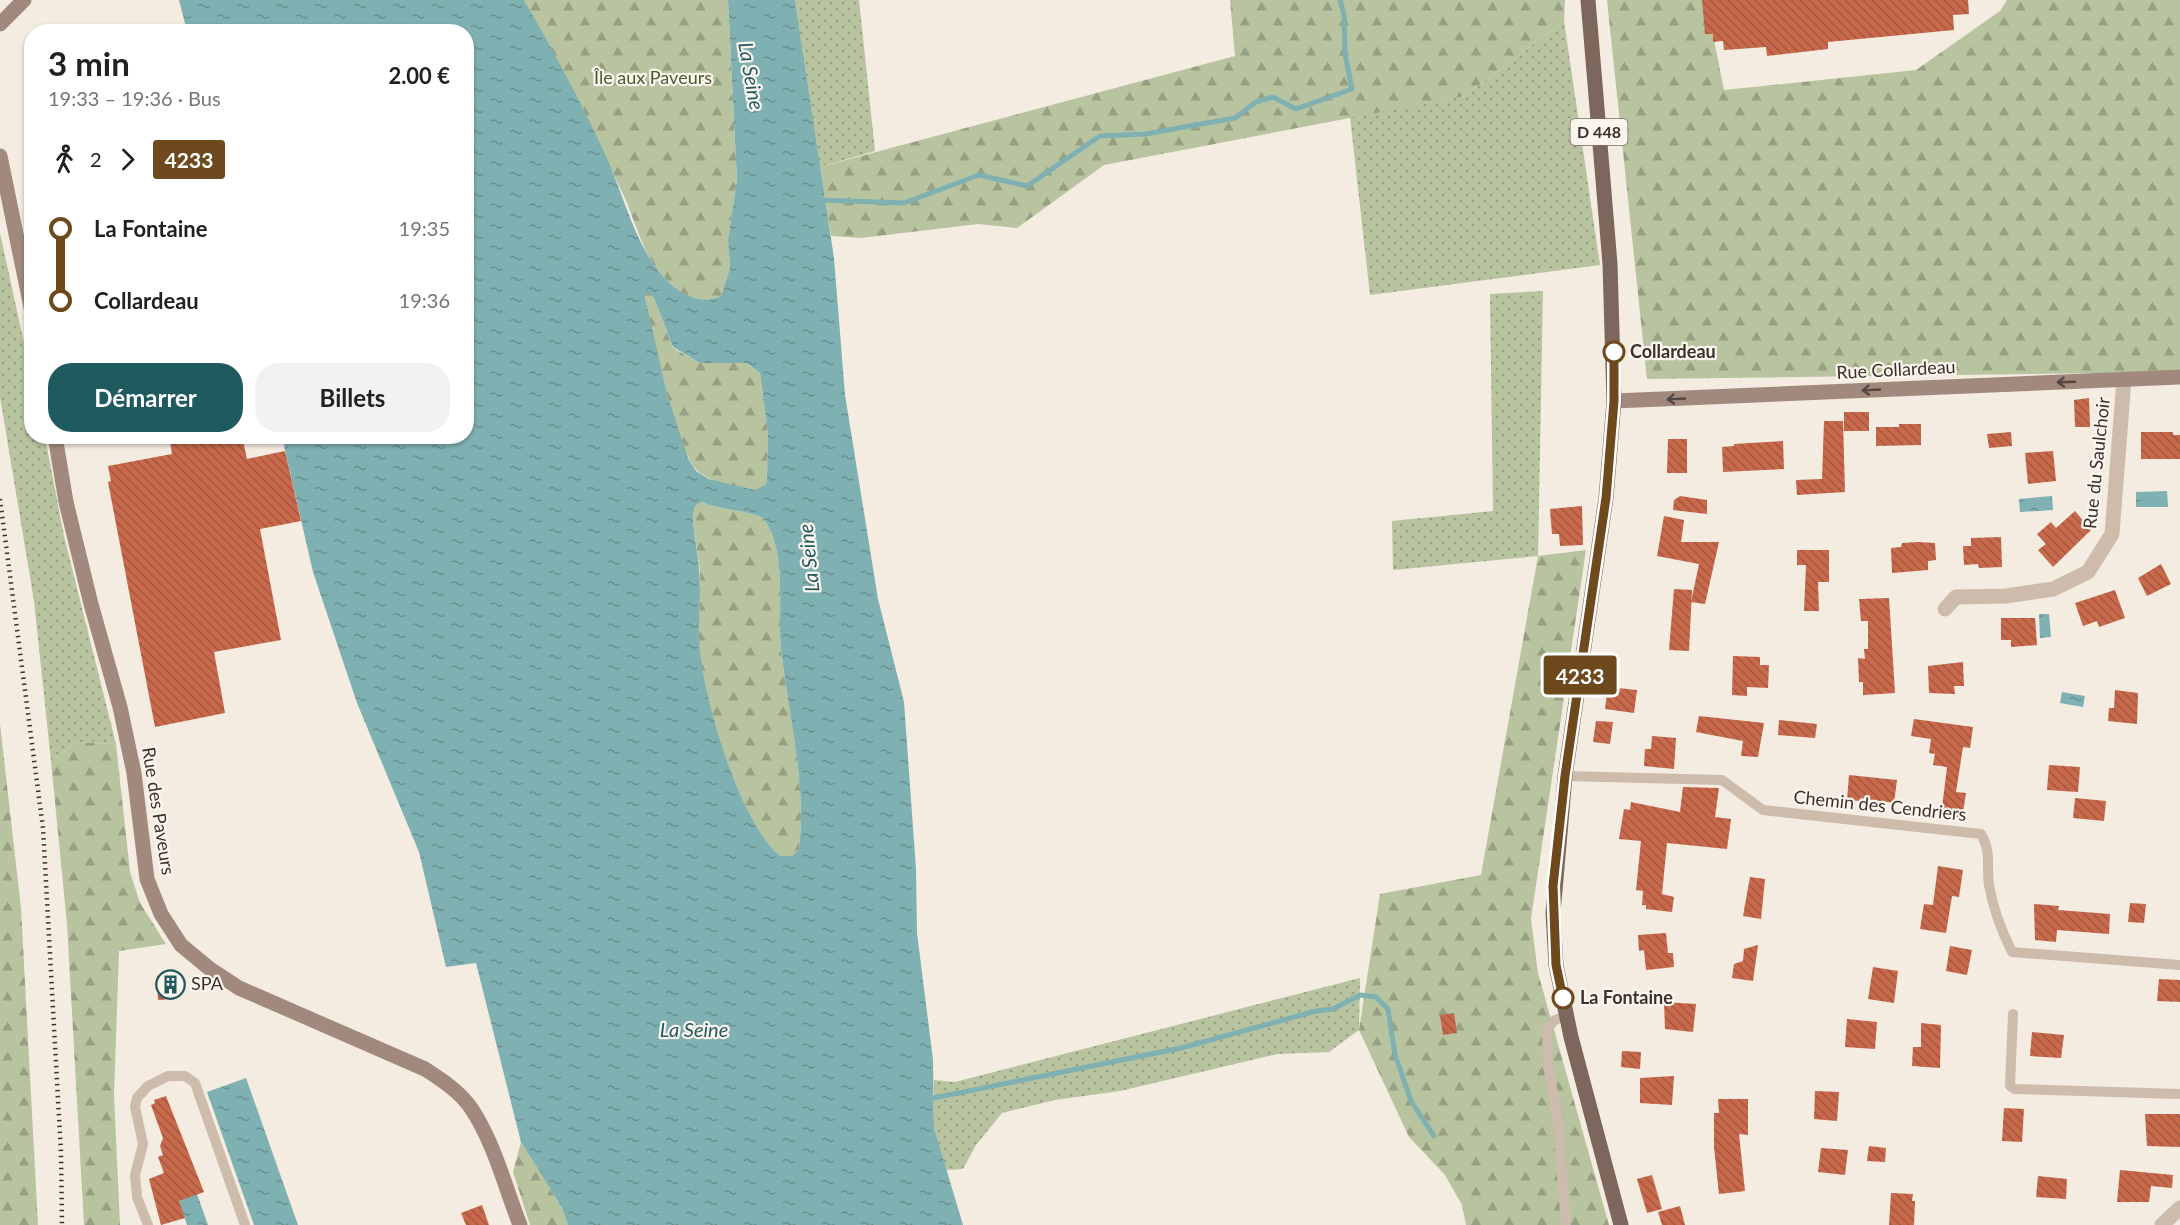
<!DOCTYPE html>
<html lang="fr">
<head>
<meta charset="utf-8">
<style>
  :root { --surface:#fff; --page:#f2f2f2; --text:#202124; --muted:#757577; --accent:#1f5a5e }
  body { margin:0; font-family:Lato,sans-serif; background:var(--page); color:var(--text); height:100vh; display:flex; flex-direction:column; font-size:22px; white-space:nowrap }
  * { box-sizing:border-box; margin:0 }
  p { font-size:20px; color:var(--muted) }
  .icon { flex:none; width:33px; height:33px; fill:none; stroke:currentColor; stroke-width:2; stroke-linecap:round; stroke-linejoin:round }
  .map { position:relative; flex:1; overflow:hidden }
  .side { position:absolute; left:24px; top:24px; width:450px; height:420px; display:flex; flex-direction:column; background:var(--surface); border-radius:24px; box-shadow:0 2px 4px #0004 }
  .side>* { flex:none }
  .badge { padding:0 12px; border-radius:4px; font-size:21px; line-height:39px }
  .map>.badge { position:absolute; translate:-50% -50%; box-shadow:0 0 0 3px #fff }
  .legs { display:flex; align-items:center; gap:9px; height:66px; padding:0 24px; font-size:20px }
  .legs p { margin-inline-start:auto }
  .headline { display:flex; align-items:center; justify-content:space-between; height:102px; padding:0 24px }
  h1 { font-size:33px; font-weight:700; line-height:45px }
  .cta { display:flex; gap:12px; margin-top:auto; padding:12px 24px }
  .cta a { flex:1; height:69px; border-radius:24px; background:var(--accent); color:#fff; font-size:24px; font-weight:700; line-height:69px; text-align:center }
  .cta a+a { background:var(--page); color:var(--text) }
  ul { padding:0 24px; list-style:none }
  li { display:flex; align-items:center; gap:21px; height:72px; font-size:22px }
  li i { display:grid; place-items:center; width:9px; height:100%; margin:0 8px; background:currentColor }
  li i::after { content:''; width:15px; height:15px; margin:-8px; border:4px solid; border-radius:50%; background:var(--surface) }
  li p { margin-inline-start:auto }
  li:first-child i { background:linear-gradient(#0000 50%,currentColor 0) }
  li:last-child i { background:linear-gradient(currentColor 50%,#0000 0) }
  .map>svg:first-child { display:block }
  .green { fill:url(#green-dots) }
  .forest { fill:url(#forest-firs) }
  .water { fill:url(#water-ripples); fill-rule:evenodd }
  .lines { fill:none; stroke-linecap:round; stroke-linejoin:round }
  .stream { stroke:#7fb0b2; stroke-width:5 }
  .building { fill:url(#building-back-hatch) }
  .lane { stroke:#cdbbac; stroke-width:10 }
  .street { stroke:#cdbbac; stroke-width:15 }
  .secondary { stroke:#a18a7d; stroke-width:15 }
  .primary { stroke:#7d675c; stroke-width:15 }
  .rail { stroke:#3b302b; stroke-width:4.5; stroke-dasharray:1.5 4.5; stroke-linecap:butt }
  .oneway { stroke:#544640 }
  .line-1-casing { stroke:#fff; stroke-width:14 }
  .line-1 { stroke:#6e491e; stroke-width:9 }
  .stop-1-dot { fill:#fff; stroke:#6e491e; stroke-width:3 }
  .labels { text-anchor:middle; stroke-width:4.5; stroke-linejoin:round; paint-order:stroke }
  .shield { fill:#fbf5ee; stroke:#756b66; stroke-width:1.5 }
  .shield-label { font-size:16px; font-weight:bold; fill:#3b302b }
  .park-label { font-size:18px; fill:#4a5a2e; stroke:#fbf5ee }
  .stop-label { font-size:18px; font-weight:bold; fill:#3b302b; stroke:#fbf5ee; text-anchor:start }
  .street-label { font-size:18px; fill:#3b302b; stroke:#fbf5ee }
  .poi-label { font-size:18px; fill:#3b302b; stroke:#fbf5ee; text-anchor:start }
  .water-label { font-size:20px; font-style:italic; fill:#1f5a5e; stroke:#fbf5ee }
</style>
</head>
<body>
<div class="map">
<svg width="2180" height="1225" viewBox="0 0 2180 1225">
  <defs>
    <pattern id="green-dots" width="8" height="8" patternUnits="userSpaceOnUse" patternTransform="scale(1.5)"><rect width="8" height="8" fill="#b8c4a0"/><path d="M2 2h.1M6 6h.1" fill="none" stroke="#97a083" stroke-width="1.8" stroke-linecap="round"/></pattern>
    <pattern id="forest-firs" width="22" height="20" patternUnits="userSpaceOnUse" patternTransform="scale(1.5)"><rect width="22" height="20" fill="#b8c4a0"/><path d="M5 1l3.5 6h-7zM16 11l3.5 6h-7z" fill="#97a083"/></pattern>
    <pattern id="water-ripples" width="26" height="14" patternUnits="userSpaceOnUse" patternTransform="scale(1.5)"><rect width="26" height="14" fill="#7fb0b2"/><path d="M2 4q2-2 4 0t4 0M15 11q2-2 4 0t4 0" fill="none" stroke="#699091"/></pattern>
    <pattern id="building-back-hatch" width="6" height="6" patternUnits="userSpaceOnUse" patternTransform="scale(1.5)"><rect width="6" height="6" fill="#c8694b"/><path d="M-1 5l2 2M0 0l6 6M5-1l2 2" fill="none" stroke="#a4573f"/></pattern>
  </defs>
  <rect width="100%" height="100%" fill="#f4ebe1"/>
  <!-- green -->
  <g class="green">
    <polygon points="795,0 859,0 875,151 820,167"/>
    <polygon points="1564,21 1600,265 1370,295 1350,117 1465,96"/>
    <polygon points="0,233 31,375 32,436 45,437 64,536 116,744 77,742 51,761 34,601 0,397"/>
    <polygon points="1543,291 1538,556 1393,570 1392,521 1493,511 1490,294"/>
    <polygon points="1360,978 1359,1030 1329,1052 1277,1054 1120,1091 1055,1100 1002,1113 976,1145 963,1169 946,1170 934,1128 934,1080 955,1082"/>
  </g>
  <!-- forest -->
  <g class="forest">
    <path d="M524,0H728L737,180L728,240L730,268L721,296C700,307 675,291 661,274C642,252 636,223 624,196C592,130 561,64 524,0Z"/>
    <polygon points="1230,0 1565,0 1564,21 1465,96 1104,165 1017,228 978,224 861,238 831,236 820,167 1235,56"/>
    <polygon points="1607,0 1706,0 1724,90 1916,70 2000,11 2007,0 2180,0 2180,372 1647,379"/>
    <path d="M648,292L654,298L673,348L700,363H747L760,373L768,433L767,478L766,484L755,490C736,487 714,484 699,472C676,454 652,330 645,297Z"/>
    <path d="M702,502C722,511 744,509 763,518C788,550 777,610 781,648C788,714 807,783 799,849L792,856H781C743,830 709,711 701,665C696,635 701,604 700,574C699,554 693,535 693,515L695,506Z"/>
    <polygon points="1586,550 1531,919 1538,973 1609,1225 1466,1225 1462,1205 1445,1175 1409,1137 1359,1030 1380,894 1481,875 1538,556"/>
    <polygon points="0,724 21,908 38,1225 0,1225"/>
    <polygon points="77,742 116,744 130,872 140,903 166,944 119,951 114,1095 120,1225 84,1225 67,924 51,761"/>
    <polygon points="521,1142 562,1208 568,1225 530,1225 513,1172"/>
  </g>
  <!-- water -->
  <g class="water">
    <path d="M179,0H524C553,50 581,102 605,154C623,193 634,242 661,274C675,291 700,307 721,296L730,268L728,240L737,180L728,0H795L834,258L845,395L878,599L904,702L916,869L917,933L933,1060L934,1128L963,1225H568L562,1208L521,1142L476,963L446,967L419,852L357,703L313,572L282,437L466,436V32L187,31ZM648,293L654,298L673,347L700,363H747L760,373L768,433L767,478L766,484L755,490L709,479L696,471L688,458L667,394L645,297ZM702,502C722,511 744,509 763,518C788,550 777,610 781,648C788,714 807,783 799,849L792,856H781C742,829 704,699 700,651C697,624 702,597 699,569C698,551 693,534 693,515L695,506Z"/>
    <polygon points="2167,491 2168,507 2136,507 2136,492"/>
    <polygon points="2052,496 2053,510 2020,512 2019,499"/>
    <polygon points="2039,614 2049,614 2051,637 2040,638"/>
    <polygon points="2062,692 2085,696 2083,707 2060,703"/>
    <polygon points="246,1078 298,1225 254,1225 207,1092"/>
    <polygon points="197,1194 208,1225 187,1225 179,1201"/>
  </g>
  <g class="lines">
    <!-- stream -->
    <g class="stream">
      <polyline points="819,200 904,203 979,175 1027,186 1100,136 1145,134 1235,118 1256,102 1273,97 1296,109 1352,89 1345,54 1344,14 1340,0"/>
      <polyline points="928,1096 934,1098 1181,1048 1316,1011 1333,1009 1360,995 1376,997 1388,1009 1395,1055 1411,1101 1434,1136"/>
    </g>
  </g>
  <!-- building -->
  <g class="building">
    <polygon points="1702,0 1968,0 1969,14 1953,15 1954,30 1828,42 1828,49 1767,56 1766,47 1724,50 1723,41 1713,42 1713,34 1705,34"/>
    <polygon points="2089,398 2090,427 2075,427 2074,400"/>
    <rect x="1844" y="412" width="25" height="19"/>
    <polygon points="1824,421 1843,421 1845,492 1797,495 1796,480 1822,479"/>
    <polygon points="1899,424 1921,424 1921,445 1876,446 1876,427 1899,427"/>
    <polygon points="2011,432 2012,446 1989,448 1987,434"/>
    <polygon points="2141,432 2173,432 2173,435 2180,435 2180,459 2141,459"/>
    <polygon points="169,436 242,436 247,459 285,451 301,521 260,529 281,640 214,652 225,713 155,727 108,482 111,481 108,466 172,454"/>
    <polygon points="1668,439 1687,439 1687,473 1667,473"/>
    <polygon points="1783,441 1784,469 1723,472 1722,447 1734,446 1734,444"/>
    <polygon points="2053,451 2056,481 2028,484 2025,453"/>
    <polygon points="1680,496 1707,500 1707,514 1673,510 1674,500"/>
    <polygon points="1582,506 1583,545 1560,546 1559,534 1552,534 1550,509"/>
    <polygon points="2075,511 2091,530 2053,567 2038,550 2046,544 2037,534 2051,522 2056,528"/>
    <polygon points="1664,516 1684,520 1681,542 1719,542 1705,604 1691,602 1699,564 1657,556"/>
    <polygon points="2001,537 2002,567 1979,568 1978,564 1964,565 1963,546 1971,546 1971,538"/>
    <polygon points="1918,542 1935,543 1936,560 1928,561 1928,570 1892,573 1891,548 1901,547 1902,543"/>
    <polygon points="1797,550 1829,550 1829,582 1818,582 1819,611 1804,611 1806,565 1797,565"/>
    <polygon points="2161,564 2171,584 2147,596 2138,578"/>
    <polygon points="1674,589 1692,590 1689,651 1669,650"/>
    <polygon points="2115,590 2125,618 2099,627 2097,621 2083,626 2075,603"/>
    <polygon points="1889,598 1895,693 1863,695 1863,682 1859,682 1858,658 1865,659 1864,649 1868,649 1868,621 1861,621 1859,599"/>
    <polygon points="2001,618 2035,618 2037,645 2011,647 2011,640 2001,640"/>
    <polygon points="1733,656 1760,657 1760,665 1769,665 1768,688 1747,687 1747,696 1732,695"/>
    <polygon points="1963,662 1964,686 1954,686 1955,694 1929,693 1928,666"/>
    <polygon points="1608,687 1637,690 1634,713 1605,709"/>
    <polygon points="2115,690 2138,693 2137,724 2108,721 2109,708 2114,708"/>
    <polygon points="1699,716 1764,723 1758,757 1741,756 1743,741 1696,732"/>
    <polygon points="1914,719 1973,727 1970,748 1963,747 1956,792 1966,793 1962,819 1941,816 1947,767 1933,765 1935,754 1929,753 1931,739 1911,736"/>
    <polygon points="1779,720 1817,724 1815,738 1778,735"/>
    <polygon points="1596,721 1613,722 1610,744 1593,742"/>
    <polygon points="1652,736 1676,738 1674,769 1644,766 1645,749 1651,749"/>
    <polygon points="2049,765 2080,767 2078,792 2047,790"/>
    <polygon points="1849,775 1897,780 1894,803 1860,798 1860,801 1847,800"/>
    <polygon points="1683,787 1719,788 1715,817 1731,819 1727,849 1667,843 1662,894 1674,897 1672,912 1646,909 1646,905 1642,905 1643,891 1636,890 1641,841 1619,839 1624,809 1630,810 1631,802 1680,812"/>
    <polygon points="2075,798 2106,801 2104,821 2073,818"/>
    <polygon points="1938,866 1963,870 1959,897 1952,896 1946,933 1920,929 1924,904 1933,905"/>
    <polygon points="1750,877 1765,879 1761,919 1743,916"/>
    <polygon points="2130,903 2146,904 2144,923 2128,922"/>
    <polygon points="2034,904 2059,906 2058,910 2110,914 2109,934 2057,930 2056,942 2035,940"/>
    <polygon points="1666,933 1668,953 1673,953 1674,967 1646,970 1644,950 1639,951 1638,935"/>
    <polygon points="1758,945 1753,981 1732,978 1734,964 1743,961 1744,949"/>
    <polygon points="1950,946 1972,950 1967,975 1946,971"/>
    <polygon points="1873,967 1898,971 1894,1003 1868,999"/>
    <polygon points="181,975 182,991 174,991 175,999 158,1000 157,976"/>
    <polygon points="2159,979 2180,980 2180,1002 2157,1001"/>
    <polygon points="1664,1002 1696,1004 1693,1032 1665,1029"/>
    <polygon points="1454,1013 1457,1033 1443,1035 1440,1015"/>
    <polygon points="1847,1019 1877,1022 1875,1049 1845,1047"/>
    <polygon points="1921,1023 1941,1025 1940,1068 1912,1066 1913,1047 1921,1047"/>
    <polygon points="2032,1032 2064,1035 2061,1058 2030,1056"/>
    <polygon points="1622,1051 1641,1052 1640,1069 1621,1067"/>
    <polygon points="1674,1076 1672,1105 1640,1103 1640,1078"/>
    <polygon points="1815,1091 1839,1092 1837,1121 1814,1119"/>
    <polygon points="166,1096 204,1192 179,1201 185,1218 161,1225 149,1179 164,1173 158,1157 163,1155 160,1146 163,1138 151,1105 155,1103 154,1100"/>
    <polygon points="1718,1099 1748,1099 1748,1135 1739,1134 1745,1191 1719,1194 1714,1147 1714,1113 1719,1113"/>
    <polygon points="2004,1108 2024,1109 2022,1142 2002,1141"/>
    <polygon points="2145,1114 2180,1114 2180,1147 2147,1146"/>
    <polygon points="1869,1146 1886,1148 1885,1162 1867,1161"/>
    <polygon points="1821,1148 1848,1150 1845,1175 1818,1172"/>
    <polygon points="2120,1170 2173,1175 2172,1188 2151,1186 2149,1202 2117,1202"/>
    <polygon points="1652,1175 1662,1209 1647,1213 1637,1179"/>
    <polygon points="2038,1176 2067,1179 2066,1199 2036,1197"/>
    <polygon points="1891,1193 1913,1194 1912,1201 1915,1201 1914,1225 1889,1225"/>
    <polygon points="482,1205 489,1225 466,1225 461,1213"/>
    <polygon points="1680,1206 1685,1225 1662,1225 1658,1212"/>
  </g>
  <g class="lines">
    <!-- lane -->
    <g class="lane">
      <path d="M1565,776L1722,780L1763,810L1981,834C1992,853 1986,864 1989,885C1993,908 2002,932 2012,952L2180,965"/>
      <polyline points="2013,1014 2010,1086 2015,1089 2180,1094"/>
      <polyline points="148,1225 137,1197 135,1175 143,1144 135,1107 137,1098 148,1086 168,1076 185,1076 195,1083 245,1225"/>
      <polyline points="1566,1225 1558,1122 1548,1065 1547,1029 1555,1020 1567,1015"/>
    </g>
    <!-- street -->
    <g class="street">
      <polyline points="1945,609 1956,597 2006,596 2053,589 2088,572 2112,534 2124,379"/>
      <polyline points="2162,1225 2180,1208"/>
    </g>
    <!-- secondary -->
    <g class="secondary">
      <polyline points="0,24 24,0"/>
      <polyline points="0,156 32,312"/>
      <polyline points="1614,401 2180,377"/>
      <path d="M55,436L66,502L91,604L120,707L134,773L147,879L161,914L181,945L210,969L239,988L425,1069C442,1080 459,1091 471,1108C494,1142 505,1187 520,1225"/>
    </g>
    <!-- primary -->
    <polyline class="primary" points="1588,0 1610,264 1614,401 1606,498 1565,776 1553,913 1556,965 1571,1037 1621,1225"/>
    <!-- rail -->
    <polyline class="rail" points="0,499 43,828 61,1153 62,1225"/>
  </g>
  <!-- one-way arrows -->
  <defs><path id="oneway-shaft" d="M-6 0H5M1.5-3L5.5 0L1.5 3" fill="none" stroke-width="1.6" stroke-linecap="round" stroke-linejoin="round" transform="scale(1.5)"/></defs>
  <g class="oneway">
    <use href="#oneway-shaft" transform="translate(2066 382) rotate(178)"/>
    <use href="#oneway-shaft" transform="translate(1871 390) rotate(177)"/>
    <use href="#oneway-shaft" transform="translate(1676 399) rotate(177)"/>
  </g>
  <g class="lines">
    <defs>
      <polyline id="line-1" points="1563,998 1556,965 1553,886 1565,776 1606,498 1614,401 1614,352"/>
    </defs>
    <!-- line-1 casing -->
    <use href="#line-1" class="line-1-casing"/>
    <!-- line-1 -->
    <use href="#line-1" class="line-1"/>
  </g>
  <!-- icons -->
  <defs>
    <symbol id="building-ring" viewBox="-11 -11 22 22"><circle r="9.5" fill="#fbf5ee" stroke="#1f5a5e" stroke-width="1.5"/><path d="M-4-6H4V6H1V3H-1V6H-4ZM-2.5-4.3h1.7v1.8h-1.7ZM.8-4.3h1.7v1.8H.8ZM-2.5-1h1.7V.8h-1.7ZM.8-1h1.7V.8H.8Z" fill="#1f5a5e"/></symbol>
  </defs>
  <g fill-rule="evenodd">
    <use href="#building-ring" x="154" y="968" width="33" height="33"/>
  </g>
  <!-- markers -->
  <g class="stop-1-dot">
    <circle cx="1614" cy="352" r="10"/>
    <circle cx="1563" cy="998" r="10"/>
  </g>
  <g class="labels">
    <!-- shield labels -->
    <rect class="shield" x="1570.5" y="119" width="57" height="26" rx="4.5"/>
    <g class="shield-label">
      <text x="1599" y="138">D 448</text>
    </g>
    <!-- park labels -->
    <g class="park-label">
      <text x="653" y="84">Île aux Paveurs</text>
    </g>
    <!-- stop labels -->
    <g class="stop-label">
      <text x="1630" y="358">Collardeau</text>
      <text x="1580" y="1004">La Fontaine</text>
    </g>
    <!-- street labels -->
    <g class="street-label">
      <text transform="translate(1896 370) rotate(-3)" y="6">Rue Collardeau</text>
      <text transform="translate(2097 463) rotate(-84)" y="6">Rue du Saulchoir</text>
      <text transform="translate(1880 806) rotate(6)" y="6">Chemin des Cendriers</text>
      <text transform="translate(158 811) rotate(81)" y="6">Rue des Paveurs</text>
    </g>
    <!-- poi labels -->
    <g class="poi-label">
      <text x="191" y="990">SPA</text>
    </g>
    <!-- water labels -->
    <g class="water-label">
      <text transform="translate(751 76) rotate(80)" y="7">La Seine</text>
      <text transform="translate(809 558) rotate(-96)" y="7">La Seine</text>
      <text x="694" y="1037">La Seine</text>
    </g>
  </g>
</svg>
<b class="badge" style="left:1580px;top:675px;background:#6e491e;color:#fff">4233</b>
<section class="side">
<div class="headline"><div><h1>3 min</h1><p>19:33 – 19:36 · Bus</p></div><b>2.00 €</b></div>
<div class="legs"><svg class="icon" aria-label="walk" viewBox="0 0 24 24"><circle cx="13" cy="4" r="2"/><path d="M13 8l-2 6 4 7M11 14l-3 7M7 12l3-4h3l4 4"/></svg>2<svg class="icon" aria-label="forward" viewBox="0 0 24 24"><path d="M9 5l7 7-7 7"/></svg><b class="badge" style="background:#6e491e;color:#fff">4233</b></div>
<ul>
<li><i style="color:#6e491e"></i><b>La Fontaine</b><p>19:35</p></li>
<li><i style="color:#6e491e"></i><b>Collardeau</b><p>19:36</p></li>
</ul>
<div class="cta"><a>Démarrer</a><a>Billets</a></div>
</section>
</div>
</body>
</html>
